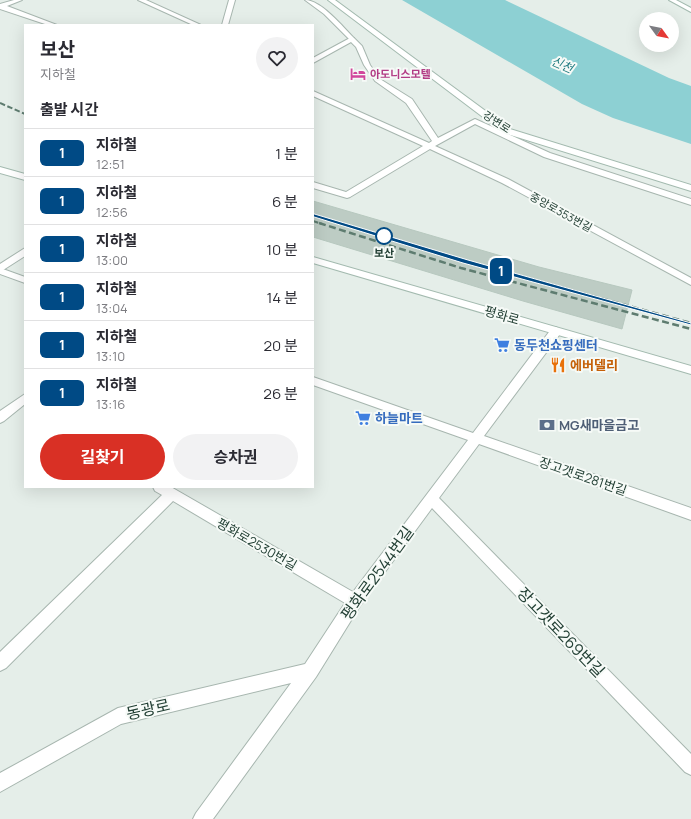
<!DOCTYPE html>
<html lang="ko">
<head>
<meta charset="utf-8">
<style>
  :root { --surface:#fff; --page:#f2f2f3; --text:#2b2b33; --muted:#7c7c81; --line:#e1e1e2; --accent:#d93025 }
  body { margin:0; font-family:Manrope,"Noto Sans KR",sans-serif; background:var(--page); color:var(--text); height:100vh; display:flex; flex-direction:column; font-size:15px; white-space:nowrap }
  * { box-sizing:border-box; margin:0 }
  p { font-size:13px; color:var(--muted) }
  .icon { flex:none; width:22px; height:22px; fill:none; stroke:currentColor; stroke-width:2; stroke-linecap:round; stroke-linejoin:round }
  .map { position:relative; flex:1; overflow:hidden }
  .details { position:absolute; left:24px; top:24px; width:290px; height:464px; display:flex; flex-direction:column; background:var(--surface); border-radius:0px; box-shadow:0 4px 16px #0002 }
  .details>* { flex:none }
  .badge { padding:0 8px; border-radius:6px; font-size:14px; line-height:26px }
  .needle { width:26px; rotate:123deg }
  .fabs { position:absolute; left:639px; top:12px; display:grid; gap:8px }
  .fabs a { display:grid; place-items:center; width:40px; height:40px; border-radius:50%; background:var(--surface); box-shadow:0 4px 16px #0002; font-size:20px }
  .map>.badge { position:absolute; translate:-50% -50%; box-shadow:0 0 0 2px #fff }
  h2 { padding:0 16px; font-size:15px; line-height:36px }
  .round { display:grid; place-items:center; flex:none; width:42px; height:42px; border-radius:21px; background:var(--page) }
  .head { display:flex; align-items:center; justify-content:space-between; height:68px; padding:0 16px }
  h1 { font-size:19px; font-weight:700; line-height:30px }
  .button { display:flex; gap:8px; margin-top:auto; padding:8px 16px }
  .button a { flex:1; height:46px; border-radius:24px; background:var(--accent); color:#fff; font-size:16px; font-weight:700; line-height:46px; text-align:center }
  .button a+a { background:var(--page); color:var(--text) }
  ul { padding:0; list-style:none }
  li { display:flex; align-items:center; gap:12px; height:48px; padding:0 16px; border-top:1px solid var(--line) }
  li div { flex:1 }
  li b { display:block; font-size:15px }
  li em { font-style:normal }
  li .badge { min-width:44px; font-weight:700; text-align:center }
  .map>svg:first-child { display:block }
  .water { fill:#8dd0d3 }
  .building { fill:#bdccc4; stroke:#b7c8bf }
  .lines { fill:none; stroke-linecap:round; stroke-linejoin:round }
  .service-casing { stroke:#a7b6af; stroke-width:2 }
  .minor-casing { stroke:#a7b6af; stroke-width:2 }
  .tertiary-casing { stroke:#a7b6af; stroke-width:2 }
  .secondary-casing { stroke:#a3baaf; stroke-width:2 }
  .service { fill:#fff; fill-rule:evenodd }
  .minor { fill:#fff; fill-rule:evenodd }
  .tertiary { fill:#fff; fill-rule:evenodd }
  .secondary { fill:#fff; fill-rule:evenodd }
  .rail-far1 { stroke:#5e7c70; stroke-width:2; stroke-dasharray:5.5 2.5; stroke-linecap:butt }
  .rail { stroke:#5e7c70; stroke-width:2.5; stroke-dasharray:7 3.5; stroke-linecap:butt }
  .line { fill:#004a85; stroke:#fff }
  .stop-dot { fill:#fff; stroke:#004a85; stroke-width:2 }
  .labels { text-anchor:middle; stroke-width:4; stroke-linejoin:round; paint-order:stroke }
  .far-hotel-label { font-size:11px; font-weight:bold; fill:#b23c85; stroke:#f6faf7; text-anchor:start }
  .far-street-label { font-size:11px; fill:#234035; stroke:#f6faf7 }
  .far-stop-label { font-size:11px; font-weight:bold; fill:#234035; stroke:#f6faf7 }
  .far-water-label { font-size:12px; font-style:italic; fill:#1c797e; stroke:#f6faf7 }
  .street-label { font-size:13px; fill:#234035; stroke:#f6faf7 }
  .shop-label { font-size:13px; font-weight:bold; fill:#366cbe; stroke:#f6faf7; text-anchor:start }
  .food-label { font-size:13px; font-weight:bold; fill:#c56008; stroke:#f6faf7; text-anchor:start }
  .service-label { font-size:13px; font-weight:bold; fill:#4e5e75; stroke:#f6faf7; text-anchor:start }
  .near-street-label { font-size:16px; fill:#234035; stroke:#f6faf7 }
</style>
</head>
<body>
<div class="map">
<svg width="691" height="819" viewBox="0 0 691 819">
  <rect width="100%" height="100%" fill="#e5eee9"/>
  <!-- water -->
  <polygon class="water" points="402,0 505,0 669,78 691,86 691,144 613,118 582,104"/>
  <!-- building -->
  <polygon class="building" points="313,201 539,267 632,290 622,329 523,301 313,237"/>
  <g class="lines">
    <defs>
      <path id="service" d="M305,0C321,0 343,27 354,38V40H350L324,14Z"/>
      <g id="minor">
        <polygon points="14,0 22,0 7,6 57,25 48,25 0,9 0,4"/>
        <polygon points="350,38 354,38 362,46 370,65 380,79 412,99 438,138 475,119 550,153 691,199 691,205 544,157 475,124 435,146 508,179 691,278 691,285 502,183 430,149 350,197 347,198 313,188 313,182 346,192 423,146 313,96 313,91 429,143 432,141 406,103 375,81 364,65 356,47 351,42 313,63 313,58"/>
        <polygon points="0,268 25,277 25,283 0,274"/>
        <polygon points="556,327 561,331 560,334 484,436 691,508 691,520 479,444 439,498 691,754 691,775 685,772 432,508 360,606 316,677 213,819 193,819 196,813 291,683 121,724 0,792 0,773 118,708 305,664 345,603 173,501 6,668 0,671 0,652 162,495 155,491 153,487 171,487 353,592 468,440 313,385 313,377 473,433 552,328"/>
        <polygon points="25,394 25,404 4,421 0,423 0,411"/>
      </g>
      <g id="tertiary">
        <polygon points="138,0 146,0 201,25 193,25"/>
        <polygon points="229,0 235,0 228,25 222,25"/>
        <polygon points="25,248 25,256 0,272 0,264"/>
      </g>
      <g id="secondary">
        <polygon points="328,0 335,0 510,129 691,185 691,191 504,133"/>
        <polygon points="669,0 676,0 691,8 691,12"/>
        <polygon points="0,167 25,174 25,180 0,173"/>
        <polygon points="313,257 691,366 691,374 313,263"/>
      </g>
    </defs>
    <!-- service casing -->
    <use href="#service" class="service-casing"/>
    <!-- minor casing -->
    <use href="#minor" class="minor-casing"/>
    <!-- tertiary casing -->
    <use href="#tertiary" class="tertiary-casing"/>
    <!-- secondary casing -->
    <use href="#secondary" class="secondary-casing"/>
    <!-- service -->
    <use href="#service" class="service"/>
    <!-- minor -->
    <use href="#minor" class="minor"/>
    <!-- tertiary -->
    <use href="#tertiary" class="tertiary"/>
    <!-- secondary -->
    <use href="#secondary" class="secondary"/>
    <!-- rail-far1 -->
    <g class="rail-far1">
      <polyline points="0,103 25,114"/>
      <polyline points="313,215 342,224"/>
      <polyline points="313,221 322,224"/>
    </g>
    <!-- rail -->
    <g class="rail">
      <polyline points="319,223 461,268 691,329"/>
      <polyline points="339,223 465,261 691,323"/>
    </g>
  </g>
  <!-- line -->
  <polygon class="line" points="311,213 468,260 691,323 691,325 463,263 311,216"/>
  <!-- icons -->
  <defs>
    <symbol id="hotel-bare" viewBox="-9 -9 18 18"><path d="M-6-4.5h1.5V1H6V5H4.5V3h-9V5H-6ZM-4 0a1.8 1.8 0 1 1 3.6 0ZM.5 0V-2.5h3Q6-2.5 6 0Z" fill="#d1479c" stroke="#f6faf7" stroke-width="2.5" paint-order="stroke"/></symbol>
    <symbol id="supermarket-bare" viewBox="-9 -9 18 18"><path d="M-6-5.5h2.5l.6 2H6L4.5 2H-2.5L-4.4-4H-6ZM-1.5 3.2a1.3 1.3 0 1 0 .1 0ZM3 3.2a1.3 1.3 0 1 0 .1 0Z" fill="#3f7fe0" stroke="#f6faf7" stroke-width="2.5" paint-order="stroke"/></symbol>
    <symbol id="restaurant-bare" viewBox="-9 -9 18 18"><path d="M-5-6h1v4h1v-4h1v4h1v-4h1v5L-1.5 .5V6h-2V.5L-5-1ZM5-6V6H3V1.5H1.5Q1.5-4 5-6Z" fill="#e8710a" stroke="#f6faf7" stroke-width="2.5" paint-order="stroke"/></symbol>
    <symbol id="bank-bare" viewBox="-9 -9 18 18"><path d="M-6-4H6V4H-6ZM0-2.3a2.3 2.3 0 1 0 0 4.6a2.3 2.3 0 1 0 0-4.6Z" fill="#5c6f8a" stroke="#f6faf7" stroke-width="2.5" paint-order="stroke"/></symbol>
  </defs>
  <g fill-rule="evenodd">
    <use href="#hotel-bare" x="347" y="63" width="22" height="22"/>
    <use href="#supermarket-bare" x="491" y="334" width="22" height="22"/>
    <use href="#restaurant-bare" x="547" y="354" width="22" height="22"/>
    <use href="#supermarket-bare" x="352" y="407" width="22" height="22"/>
    <use href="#bank-bare" x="536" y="414" width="22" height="22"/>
  </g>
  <!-- markers -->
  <circle class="stop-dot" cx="384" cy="236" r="8"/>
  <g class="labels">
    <!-- far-hotel labels -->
    <g class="far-hotel-label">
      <text x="370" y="78">아도니스모텔</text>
    </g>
    <!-- far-street labels -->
    <g class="far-street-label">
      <text transform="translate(497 122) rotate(33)" y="4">강변로</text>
      <text transform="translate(561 212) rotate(29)" y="4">중앙로353번길</text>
    </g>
    <!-- far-stop labels -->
    <g class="far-stop-label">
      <text x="384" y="257">보산</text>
    </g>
    <!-- far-water labels -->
    <g class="far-water-label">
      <text transform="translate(562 65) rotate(23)" y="4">신천</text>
    </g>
    <!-- street labels -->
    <g class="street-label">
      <text transform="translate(502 315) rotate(16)" y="5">평화로</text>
      <text transform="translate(583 476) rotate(19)" y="5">장고갯로281번길</text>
      <text transform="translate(257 544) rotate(30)" y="5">평화로2530번길</text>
    </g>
    <!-- shop labels -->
    <g class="shop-label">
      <text x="514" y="350">동두천쇼핑센터</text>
      <text x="375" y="423">하늘마트</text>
    </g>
    <!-- food labels -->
    <g class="food-label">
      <text x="570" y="370">에버델리</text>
    </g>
    <!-- service labels -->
    <g class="service-label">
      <text x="559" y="430">MG새마을금고</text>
    </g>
    <!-- near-street labels -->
    <g class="near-street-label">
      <text transform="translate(377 573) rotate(-54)" y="6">평화로2544번길</text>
      <text transform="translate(561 632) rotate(46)" y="6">장고갯로269번길</text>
      <text transform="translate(148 709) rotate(-13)" y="6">동광로</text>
    </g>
  </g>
</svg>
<div class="fabs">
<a><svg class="needle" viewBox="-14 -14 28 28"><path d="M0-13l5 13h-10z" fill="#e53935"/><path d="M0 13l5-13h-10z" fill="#7c7c81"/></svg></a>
</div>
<b class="badge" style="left:501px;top:271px;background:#004a85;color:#fff">1</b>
<section class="details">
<div class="head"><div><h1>보산</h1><p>지하철</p></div><a class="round"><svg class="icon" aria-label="heart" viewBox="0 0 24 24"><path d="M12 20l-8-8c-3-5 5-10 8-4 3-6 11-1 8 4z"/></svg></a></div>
<h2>출발 시간</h2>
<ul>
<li><span class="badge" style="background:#004a85;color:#fff">1</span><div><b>지하철</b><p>12:51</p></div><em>1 분</em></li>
<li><span class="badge" style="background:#004a85;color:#fff">1</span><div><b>지하철</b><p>12:56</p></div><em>6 분</em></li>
<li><span class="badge" style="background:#004a85;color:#fff">1</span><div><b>지하철</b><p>13:00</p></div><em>10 분</em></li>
<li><span class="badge" style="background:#004a85;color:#fff">1</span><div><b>지하철</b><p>13:04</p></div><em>14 분</em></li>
<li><span class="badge" style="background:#004a85;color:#fff">1</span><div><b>지하철</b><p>13:10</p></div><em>20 분</em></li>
<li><span class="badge" style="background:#004a85;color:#fff">1</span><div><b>지하철</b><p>13:16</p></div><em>26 분</em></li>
</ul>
<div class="button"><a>길찾기</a><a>승차권</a></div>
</section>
</div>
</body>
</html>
